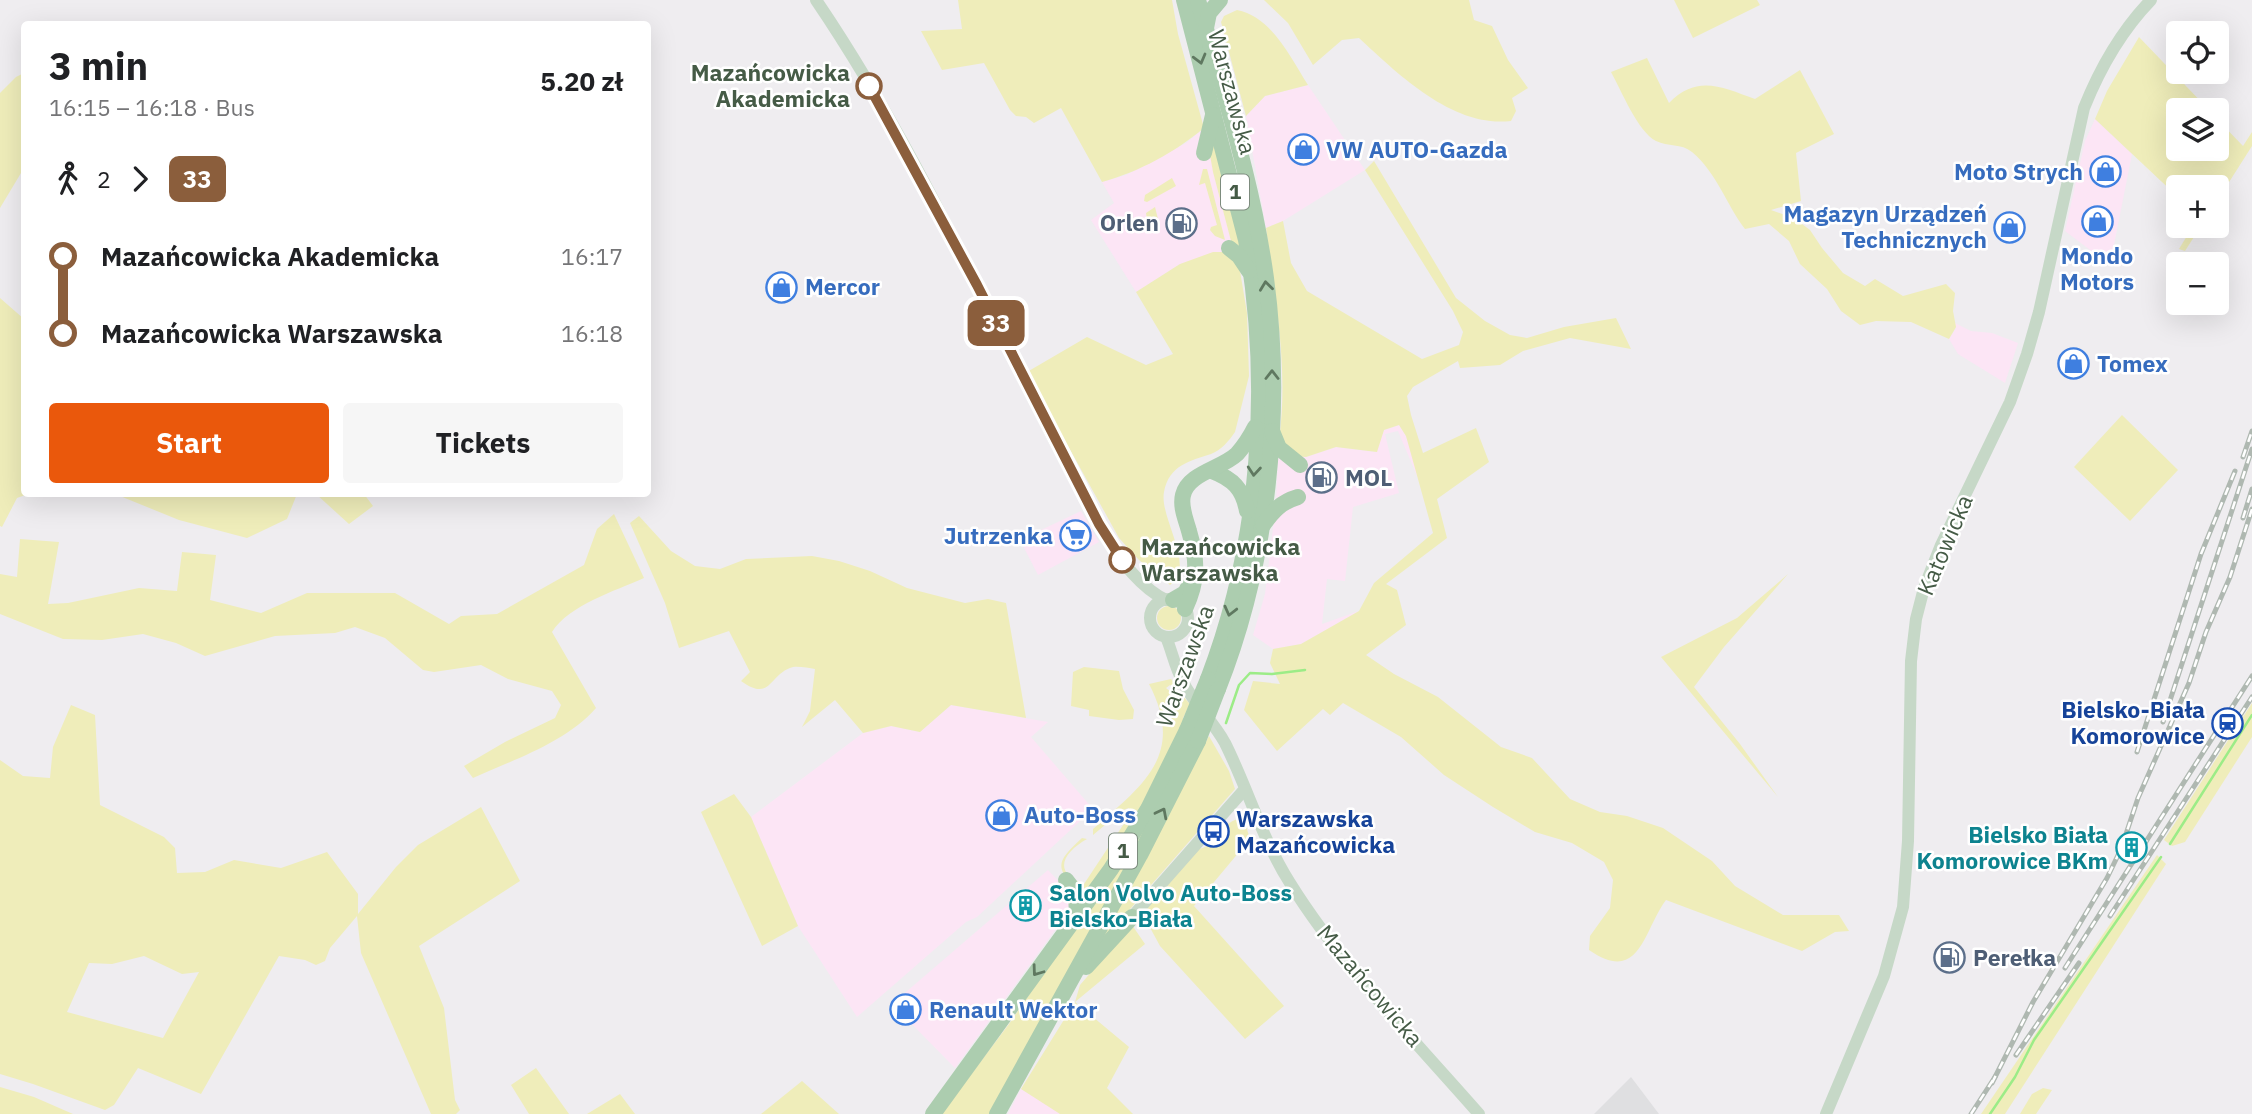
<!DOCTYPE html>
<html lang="en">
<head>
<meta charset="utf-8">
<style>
  :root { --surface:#fff; --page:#f6f6f6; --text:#202124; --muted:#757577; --accent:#ea580c }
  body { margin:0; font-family:"IBM Plex Sans",sans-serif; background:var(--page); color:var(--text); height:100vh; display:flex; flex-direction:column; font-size:26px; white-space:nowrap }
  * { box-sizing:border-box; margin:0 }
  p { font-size:23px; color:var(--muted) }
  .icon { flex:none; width:38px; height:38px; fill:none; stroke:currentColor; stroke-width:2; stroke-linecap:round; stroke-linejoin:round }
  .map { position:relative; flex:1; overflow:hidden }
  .sheet { position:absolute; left:21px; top:21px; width:630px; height:476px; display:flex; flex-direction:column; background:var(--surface); border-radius:7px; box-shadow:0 7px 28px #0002 }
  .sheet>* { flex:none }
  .badge { padding:0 14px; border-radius:10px; font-size:24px; line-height:46px }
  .fabs { position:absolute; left:2166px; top:21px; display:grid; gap:14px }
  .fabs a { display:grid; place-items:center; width:63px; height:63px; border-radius:7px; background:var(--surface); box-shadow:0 7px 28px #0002; font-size:35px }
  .map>.badge { position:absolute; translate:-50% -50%; box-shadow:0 0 0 4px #fff }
  .legs { display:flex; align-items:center; gap:10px; height:77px; padding:0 28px; font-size:23px }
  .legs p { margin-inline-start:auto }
  .summary { display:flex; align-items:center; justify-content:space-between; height:119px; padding:0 28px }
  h1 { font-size:38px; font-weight:700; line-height:52px }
  .primary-button { display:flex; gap:14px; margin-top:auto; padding:14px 28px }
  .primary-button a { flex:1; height:80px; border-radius:7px; background:var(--accent); color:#fff; font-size:28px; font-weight:700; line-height:80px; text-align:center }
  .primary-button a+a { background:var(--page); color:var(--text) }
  ul { padding:0 28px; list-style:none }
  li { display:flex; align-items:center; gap:24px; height:77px; font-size:26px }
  li i { display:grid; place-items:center; width:10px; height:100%; margin:0 9px; background:currentColor }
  li i::after { content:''; width:18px; height:18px; margin:-9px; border:5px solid; border-radius:50%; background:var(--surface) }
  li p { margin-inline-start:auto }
  li:first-child i { background:linear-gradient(#0000 50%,currentColor 0) }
  li:last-child i { background:linear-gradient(currentColor 50%,#0000 0) }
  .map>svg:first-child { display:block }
  .commercial { fill:#fce5f5 }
  .education { fill:#dfdfe1 }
  .green { fill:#efedba; fill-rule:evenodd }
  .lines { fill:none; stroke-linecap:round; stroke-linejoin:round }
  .stream { stroke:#9cec87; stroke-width:2.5 }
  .tertiary { stroke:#c6d8c7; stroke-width:12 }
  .primary { stroke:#accdaf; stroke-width:16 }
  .rail-casing { stroke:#afb8b1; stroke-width:5 }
  .rail { stroke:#fff; stroke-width:2.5; stroke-dasharray:8; stroke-linecap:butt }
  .primary-bridge { stroke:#accdaf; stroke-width:16 }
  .oneway { stroke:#5f7860 }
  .line-1-casing { stroke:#fff; stroke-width:16 }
  .line-1 { stroke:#8b5e3c; stroke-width:10 }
  .stop-1-dot { fill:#fff; stroke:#8b5e3c; stroke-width:3.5 }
  .labels { text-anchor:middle; stroke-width:5; stroke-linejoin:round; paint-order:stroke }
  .shield { fill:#fff; stroke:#7d8c7e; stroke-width:2 }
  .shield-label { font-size:21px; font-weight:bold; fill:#455b46 }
  .stop-label { font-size:23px; font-weight:bold; fill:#455b46; stroke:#fff; text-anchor:end }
  .street-label { font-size:23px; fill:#455b46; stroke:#fff }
  .shop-label { font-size:23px; font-weight:bold; fill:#366cbe; stroke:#fff; text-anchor:start }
  .service-label { font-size:23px; font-weight:bold; fill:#4e5e75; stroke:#fff; text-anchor:start }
  .transit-label { font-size:23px; font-weight:bold; fill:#164399; stroke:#fff; text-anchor:end }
  .culture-label { font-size:23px; font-weight:bold; fill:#0d838f; stroke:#fff; text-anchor:end }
</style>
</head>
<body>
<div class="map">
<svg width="2252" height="1114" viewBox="0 0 2252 1114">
  <rect width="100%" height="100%" fill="#efedf0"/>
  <!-- commercial -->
  <g class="commercial">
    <polygon points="1308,85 1365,170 1283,221 1266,228 1246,116 1265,96"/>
    <polygon points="2095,119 2132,154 2110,265 2065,231 2085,141"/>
    <polygon points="1204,128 1238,259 1180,264 1136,292 1091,220 1114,203 1102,182 1126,175 1186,143"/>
    <polygon points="1955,323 1971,331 1992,333 2018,343 2005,383 1958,354 1949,339 1956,328"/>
    <polygon points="1399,425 1406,436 1420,483 1398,431 1385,434 1399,493 1353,507 1345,581 1327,579 1322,624 1359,611 1301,644 1273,649 1253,635 1265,594 1276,504 1279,440 1306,457 1336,447 1376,452 1384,430"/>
    <polygon points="1081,511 1099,542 1038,575 1020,540"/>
    <polygon points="951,705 1048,722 1031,737 1093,809 977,917 966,922 857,1017 798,926 751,817 863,733 891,726 920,732"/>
    <polygon points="1048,870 1064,887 1072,901 1068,912 955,1068 892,1004"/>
    <polygon points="1021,1089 1057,1110 1060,1114 1008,1114"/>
  </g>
  <!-- education -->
  <polygon class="education" points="1631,1077 1659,1114 1594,1114"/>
  <!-- green -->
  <g class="green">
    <path d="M958,0H1172L1178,34L1204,128C1175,152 1139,172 1102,182L1061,108L1034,123L1026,117L1016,116L1010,110L984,63L942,70L921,31L962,29Z"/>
    <path d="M1264,0H1469L1474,20L1492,26L1508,60L1528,88L1512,98L1516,111L1511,121C1453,128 1398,74 1359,38L1342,40L1313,65L1288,23Z"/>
    <polygon points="1674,0 1757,0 1760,5 1693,38"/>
    <path d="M1237,10C1272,17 1290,57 1308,85L1265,96L1246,116L1221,22L1224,16Z"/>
    <polygon points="2139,37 2209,110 2179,110 2179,149 2217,149 2217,119 2243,146 2252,132 2252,146 2217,201 2217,187 2179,187 2179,198 2095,119 2107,91"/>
    <path d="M1647,58L1669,103C1697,74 1722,87 1755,99L1800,70L1834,134L1796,153L1801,201L1771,210L1794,218L1810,230L1822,248L1843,273L1865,286L1875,279L1903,296L1946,284L1955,293L1953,311L1956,327L1949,339L1911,322L1876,321L1860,325L1841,311L1827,289L1800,264L1789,241L1769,224L1745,229C1726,204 1717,173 1692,152C1681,143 1668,147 1656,141C1638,132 1621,90 1611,72Z"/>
    <polygon points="24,73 24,168 0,208 0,93 16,77"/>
    <polygon points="1213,133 1244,256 1231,241 1213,172 1210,155"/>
    <path d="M1374,161L1456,298L1485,321L1510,335L1527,338L1564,327L1616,318L1631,349L1570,338L1523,351L1500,365L1460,368L1458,361L1413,387L1407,396L1411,415L1423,453L1476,428L1489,462L1437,499L1447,538L1386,584L1397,590L1406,625L1366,655L1394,674L1438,697L1501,747L1532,758L1570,799L1600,812L1627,816L1663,828L1712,861L1735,886L1783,915H1839L1849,931L1835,932L1802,951L1666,900C1643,931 1640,985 1589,950L1590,936L1610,908L1613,880L1604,862L1572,843L1535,832L1493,807L1444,775L1401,737L1343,703L1330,715L1323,709L1277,751L1244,710L1253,681L1280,684L1270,663L1273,649L1301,644L1359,611L1374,583L1433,533L1406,436L1399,425L1384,430L1377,452L1336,447L1306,457L1293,456L1279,440C1289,369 1275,299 1266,228L1283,221L1291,263L1307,291L1422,359L1459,345L1463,332L1453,311L1365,170Z"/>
    <polygon points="1203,169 1207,169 1225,240 1215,236 1210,230 1211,227 1217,225 1205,183 1199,185"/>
    <polygon points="1172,178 1176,186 1147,202 1144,201 1145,195"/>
    <polygon points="1155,207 1160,227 1153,232 1151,226 1148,226 1146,213"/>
    <polygon points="2193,226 2201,226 2185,251 2179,249"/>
    <path d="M1213,252H1225L1238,259L1247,313L1249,376L1235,432C1229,441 1221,450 1211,454C1190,461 1169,465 1164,492C1159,518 1197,567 1170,585L1139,560L1119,538L1027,372L1087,337L1146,365L1173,354L1136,292L1180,264Z"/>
    <polygon points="0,298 24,319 24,494 28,494 17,498 2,527 0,526"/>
    <polygon points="2122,415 2178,470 2130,521 2074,467"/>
    <polygon points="115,494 297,494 287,519 247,538 179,520"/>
    <polygon points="316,494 364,494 373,506 349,524"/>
    <path d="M614,514L644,578C615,591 569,605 552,632L596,708C565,743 515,759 473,778L464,766L505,742L555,718L561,705L552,691L508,679L481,665L434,672L423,670L385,638L355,627L335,633L275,636L205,656L176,643L143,634L102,640L63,639L0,614V574L17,577L20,539L59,542L48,604L68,603L139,588L177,591L182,552L216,555L210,600L261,613L307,593H395L449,624L461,616L497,614L584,565L597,529Z"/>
    <path d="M639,516L671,551L695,566L720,569L746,559L812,556L839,561L870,571L907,588L965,603L988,599L1006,603L1026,718L951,705L920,732L891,726L863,733L835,700L802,727L810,711L815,669C809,668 799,666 793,667C768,674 772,703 741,681L750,672L729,631L679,648L665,603L630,523Z"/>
    <polygon points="1788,574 1724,647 1694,687 1740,744 1778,797 1661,657 1737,618"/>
    <circle cx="1169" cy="618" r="12"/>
    <polygon points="1084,667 1119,671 1123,689 1134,710 1133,719 1119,720 1089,716 1089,710 1071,706 1073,672"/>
    <path d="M1171,679L1179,689L1170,685L1166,688L1172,693L1181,694L1190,704L1183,718V724L1141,812L1083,899C1059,868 1050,867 1082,838L1087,839C1064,852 1051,872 1084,884L1131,813L1129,808L1123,810L1093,835V829C1143,785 1186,755 1149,684Z"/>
    <polygon points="2252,703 2252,737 2185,842 2172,846 2164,840"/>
    <path d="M71,705L95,715L100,805L164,837L175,848L177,873L205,872L234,860L281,868L327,852L358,894V914L396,867L418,845L481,807L520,881L419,946L444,1008L455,1100L460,1110L456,1114H431L361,953L357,916L330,948L325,961L316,965L305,960L279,956L201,1094L138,1068L114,1105L105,1110L33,1084L0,1074V760L23,776L50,778L53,747ZM144,956L182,974L199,972L163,1038L67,1012L89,963L112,964Z"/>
    <polygon points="1209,736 1229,771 1235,789 1096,948"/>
    <polygon points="1167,793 990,1114 941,1114 1009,1024"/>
    <polygon points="734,794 751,817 798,926 762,946 701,812"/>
    <path d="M1238,819L1246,826L1250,839L1194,906L1284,1006L1245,1039L1160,946L1147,922L1140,916L1199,849C1216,846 1221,823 1238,819Z"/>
    <polygon points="2157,855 2166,864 2005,1114 1981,1114"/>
    <polygon points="1132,925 1145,944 1075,1002 1129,1047 1107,1088 1133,1114 1060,1114 1021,1089 1075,1002 1080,985"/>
    <polygon points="536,1068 569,1114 529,1114 511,1085"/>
    <polygon points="802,1081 839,1114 761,1114"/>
    <polygon points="0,1087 34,1097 73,1114 0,1114"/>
    <polygon points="2043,1088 2052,1090 2036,1114 2020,1114 2032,1094"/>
    <polygon points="620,1094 635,1114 587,1114"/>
  </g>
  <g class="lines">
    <!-- stream -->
    <g class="stream">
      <polyline points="1226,723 1239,685 1250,673 1272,674 1305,670"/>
      <polyline points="2170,844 2252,715"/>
      <polyline points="1990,1114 2015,1077 2034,1040 2161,857"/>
    </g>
    <!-- tertiary -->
    <g class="tertiary">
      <path d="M816,0C931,169 1007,360 1106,538C1121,561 1141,588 1166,600"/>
      <circle cx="1169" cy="618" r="19"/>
      <path d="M1166,637C1172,651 1175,668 1183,682C1194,704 1213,721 1225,743C1248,789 1262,839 1290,883C1341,965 1415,1041 1479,1114"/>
      <polyline points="1132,917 1244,790"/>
      <path d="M1826,1114L1884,976L1903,907L1908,841L1911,661L1916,619L1924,588L1941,545L2010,402L2027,354L2039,312L2084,108C2100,68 2121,31 2151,0"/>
    </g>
    <!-- primary -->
    <g class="primary">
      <path d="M1184,0L1246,240C1271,384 1261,541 1208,679"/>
      <path d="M1198,0C1223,92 1253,184 1266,278C1284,412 1268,563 1218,689"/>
      <polyline points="1206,28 1209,13 1220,0"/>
      <polyline points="1204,153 1213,115"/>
      <polyline points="1229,248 1239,256 1249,271"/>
      <polyline points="1272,431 1279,448 1300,465"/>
      <path d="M1212,471C1233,479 1243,489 1247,511"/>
      <path d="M1263,525C1273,511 1281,502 1298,497"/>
      <polyline points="1173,600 1185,593 1192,580"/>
      <path d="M1185,609C1198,581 1198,561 1189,531C1186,520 1180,507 1183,495C1188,473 1221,469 1237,454C1244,446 1250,437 1255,427"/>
      <polyline points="1066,880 1076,893 1077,916"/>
      <polyline points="1086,967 1132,917"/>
      <polyline points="933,1114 1111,869 1148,809 1187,730"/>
      <polyline points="997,1114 1140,855 1198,741"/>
    </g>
    <defs>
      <g id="rail">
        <polyline points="2243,457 2252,431"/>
        <polyline points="2243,518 2252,489"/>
        <polyline points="2163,722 2252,449"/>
        <polyline points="2137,752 2201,554 2235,471"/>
        <polyline points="2110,916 2252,697"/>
        <polyline points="2065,968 2252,676"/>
        <polyline points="2016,1055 2079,963"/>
        <polyline points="1992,1083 2033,1002 2107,878 2121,849 2138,798 2189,683 2206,632 2230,577 2252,509"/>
        <polyline points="1971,1114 1995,1077"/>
      </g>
    </defs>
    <!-- rail casing -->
    <use href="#rail" class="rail-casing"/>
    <!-- rail -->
    <use href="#rail" class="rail"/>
    <!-- primary-bridge -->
    <g class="primary-bridge">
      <polyline points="1187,730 1208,679"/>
      <polyline points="1198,741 1218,689"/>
    </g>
  </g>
  <!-- one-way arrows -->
  <defs><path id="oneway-chevron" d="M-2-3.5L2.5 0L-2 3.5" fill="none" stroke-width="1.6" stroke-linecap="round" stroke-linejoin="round" transform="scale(1.75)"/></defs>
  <g class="oneway">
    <use href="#oneway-chevron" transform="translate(1200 59) rotate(75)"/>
    <use href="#oneway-chevron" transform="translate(1266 286) rotate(-97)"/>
    <use href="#oneway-chevron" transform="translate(1272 375) rotate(-90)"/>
    <use href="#oneway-chevron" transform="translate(1254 471) rotate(95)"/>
    <use href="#oneway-chevron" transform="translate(1230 611) rotate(104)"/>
    <use href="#oneway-chevron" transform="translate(1162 813) rotate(-63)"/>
    <use href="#oneway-chevron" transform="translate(1037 971) rotate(126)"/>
  </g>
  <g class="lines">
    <defs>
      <polyline id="line-1" points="869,86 977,285 1099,524 1122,560"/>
    </defs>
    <!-- line-1 casing -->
    <use href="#line-1" class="line-1-casing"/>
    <!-- line-1 -->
    <use href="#line-1" class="line-1"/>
  </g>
  <!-- icons -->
  <defs>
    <symbol id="shop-ring" viewBox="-11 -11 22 22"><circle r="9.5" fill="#fff" stroke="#3f7fe0" stroke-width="1.5"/><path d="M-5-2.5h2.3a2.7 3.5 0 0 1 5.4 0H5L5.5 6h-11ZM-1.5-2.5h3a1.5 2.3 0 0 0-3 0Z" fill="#3f7fe0"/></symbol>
    <symbol id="fuel-ring" viewBox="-11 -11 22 22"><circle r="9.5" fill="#fff" stroke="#5c6f8a" stroke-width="1.5"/><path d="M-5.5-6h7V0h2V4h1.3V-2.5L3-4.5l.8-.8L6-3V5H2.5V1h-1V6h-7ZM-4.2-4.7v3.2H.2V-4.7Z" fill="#5c6f8a"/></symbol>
    <symbol id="supermarket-ring" viewBox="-11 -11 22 22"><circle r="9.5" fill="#fff" stroke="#3f7fe0" stroke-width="1.5"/><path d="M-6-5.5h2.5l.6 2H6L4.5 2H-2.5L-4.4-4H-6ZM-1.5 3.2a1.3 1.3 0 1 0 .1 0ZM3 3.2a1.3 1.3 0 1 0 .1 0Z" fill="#3f7fe0"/></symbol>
    <symbol id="station-ring" viewBox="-11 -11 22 22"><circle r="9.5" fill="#fff" stroke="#1a4fb4" stroke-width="1.5"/><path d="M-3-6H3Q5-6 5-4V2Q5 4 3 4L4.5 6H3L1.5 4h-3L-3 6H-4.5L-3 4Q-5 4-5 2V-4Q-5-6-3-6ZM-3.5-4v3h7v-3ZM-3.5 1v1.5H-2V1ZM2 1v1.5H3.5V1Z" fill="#1a4fb4"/></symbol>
    <symbol id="bus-ring" viewBox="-11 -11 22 22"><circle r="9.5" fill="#fff" stroke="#1a4fb4" stroke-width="1.5"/><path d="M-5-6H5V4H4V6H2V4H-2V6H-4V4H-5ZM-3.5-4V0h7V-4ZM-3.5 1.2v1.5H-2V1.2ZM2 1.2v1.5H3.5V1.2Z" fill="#1a4fb4"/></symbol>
    <symbol id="building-ring" viewBox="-11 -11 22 22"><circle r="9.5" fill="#fff" stroke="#0f9aa8" stroke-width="1.5"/><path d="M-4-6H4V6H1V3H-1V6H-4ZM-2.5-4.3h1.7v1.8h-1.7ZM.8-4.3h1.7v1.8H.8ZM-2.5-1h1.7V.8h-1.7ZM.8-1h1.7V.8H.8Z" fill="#0f9aa8"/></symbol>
  </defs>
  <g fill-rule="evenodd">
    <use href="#shop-ring" x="1286" y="132" width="35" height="35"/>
    <use href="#shop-ring" x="2088" y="154" width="35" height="35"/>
    <use href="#shop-ring" x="2080" y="204" width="35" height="35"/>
    <use href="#fuel-ring" x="1164" y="206" width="35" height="35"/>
    <use href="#shop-ring" x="1992" y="210" width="35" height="35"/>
    <use href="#shop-ring" x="764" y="270" width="35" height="35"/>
    <use href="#shop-ring" x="2056" y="346" width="35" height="35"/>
    <use href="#fuel-ring" x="1304" y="460" width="35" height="35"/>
    <use href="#supermarket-ring" x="1058" y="518" width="35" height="35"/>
    <use href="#station-ring" x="2210" y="706" width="35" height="35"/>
    <use href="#shop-ring" x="984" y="798" width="35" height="35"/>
    <use href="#bus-ring" x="1196" y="814" width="35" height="35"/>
    <use href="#building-ring" x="2114" y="830" width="35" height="35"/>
    <use href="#building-ring" x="1008" y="888" width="35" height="35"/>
    <use href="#fuel-ring" x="1932" y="940" width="35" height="35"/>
    <use href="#shop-ring" x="888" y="992" width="35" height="35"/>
  </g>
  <!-- markers -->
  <g class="stop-1-dot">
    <circle cx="869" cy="86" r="12"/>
    <circle cx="1122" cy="560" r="12"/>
  </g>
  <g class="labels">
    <!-- shield labels -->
    <g class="shield">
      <rect x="1221" y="174.5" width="28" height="35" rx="5"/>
      <rect x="1109" y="833.5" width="28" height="35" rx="5"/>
    </g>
    <g class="shield-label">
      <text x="1235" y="199">1</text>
      <text x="1123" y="858">1</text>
    </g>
    <!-- stop labels -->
    <g class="stop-label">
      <text x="850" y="81">Mazańcowicka<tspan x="850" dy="26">Akademicka</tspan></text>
      <text x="1141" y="555" text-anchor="start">Mazańcowicka<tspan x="1141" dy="26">Warszawska</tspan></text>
    </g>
    <!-- street labels -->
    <g class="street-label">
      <text transform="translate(1232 92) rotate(75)" y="8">Warszawska</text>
      <text transform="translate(1945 545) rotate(-67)" y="8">Katowicka</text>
      <text transform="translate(1185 666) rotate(-70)" y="8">Warszawska</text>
      <text transform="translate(1370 986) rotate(50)" y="8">Mazańcowicka</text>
    </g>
    <!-- shop labels -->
    <g class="shop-label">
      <text x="1326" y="158">VW AUTO-Gazda</text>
      <text x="2083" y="180" text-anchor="end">Moto Strych</text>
      <text x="1987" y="222" text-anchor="end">Magazyn Urządzeń<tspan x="1987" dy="26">Technicznych</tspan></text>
      <text x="2097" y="264" text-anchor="middle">Mondo<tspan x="2097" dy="26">Motors</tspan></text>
      <text x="805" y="295">Mercor</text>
      <text x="2097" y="372">Tomex</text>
      <text x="1053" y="544" text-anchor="end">Jutrzenka</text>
      <text x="1024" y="823">Auto-Boss</text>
      <text x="929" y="1018">Renault Wektor</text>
    </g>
    <!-- service labels -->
    <g class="service-label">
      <text x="1159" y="231" text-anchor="end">Orlen</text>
      <text x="1345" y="486">MOL</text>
      <text x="1973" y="966">Perełka</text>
    </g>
    <!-- transit labels -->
    <g class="transit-label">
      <text x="2205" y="718">Bielsko-Biała<tspan x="2205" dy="26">Komorowice</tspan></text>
      <text x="1236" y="827" text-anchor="start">Warszawska<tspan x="1236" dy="26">Mazańcowicka</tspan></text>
    </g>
    <!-- culture labels -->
    <g class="culture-label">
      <text x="2108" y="843">Bielsko Biała<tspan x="2108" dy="26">Komorowice BKm</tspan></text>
      <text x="1049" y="901" text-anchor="start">Salon Volvo Auto-Boss<tspan x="1049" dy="26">Bielsko-Biała</tspan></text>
    </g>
  </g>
</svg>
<div class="fabs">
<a><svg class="icon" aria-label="locate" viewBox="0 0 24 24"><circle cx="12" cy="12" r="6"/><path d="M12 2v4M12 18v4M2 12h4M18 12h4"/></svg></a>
<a><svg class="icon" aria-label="layers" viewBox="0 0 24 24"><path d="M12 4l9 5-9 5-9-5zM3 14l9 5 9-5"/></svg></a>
<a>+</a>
<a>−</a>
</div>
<b class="badge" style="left:996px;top:323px;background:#8b5e3c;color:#fff">33</b>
<section class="sheet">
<div class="summary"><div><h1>3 min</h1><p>16:15 – 16:18 · Bus</p></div><b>5.20 zł</b></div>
<div class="legs"><svg class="icon" aria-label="walk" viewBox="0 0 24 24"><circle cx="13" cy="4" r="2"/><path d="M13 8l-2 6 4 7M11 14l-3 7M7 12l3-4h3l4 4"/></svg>2<svg class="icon" aria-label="forward" viewBox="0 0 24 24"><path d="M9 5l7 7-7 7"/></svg><b class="badge" style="background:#8b5e3c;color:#fff">33</b></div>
<ul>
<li><i style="color:#8b5e3c"></i><b>Mazańcowicka Akademicka</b><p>16:17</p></li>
<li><i style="color:#8b5e3c"></i><b>Mazańcowicka Warszawska</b><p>16:18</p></li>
</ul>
<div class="primary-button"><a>Start</a><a>Tickets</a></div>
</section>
</div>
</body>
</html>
